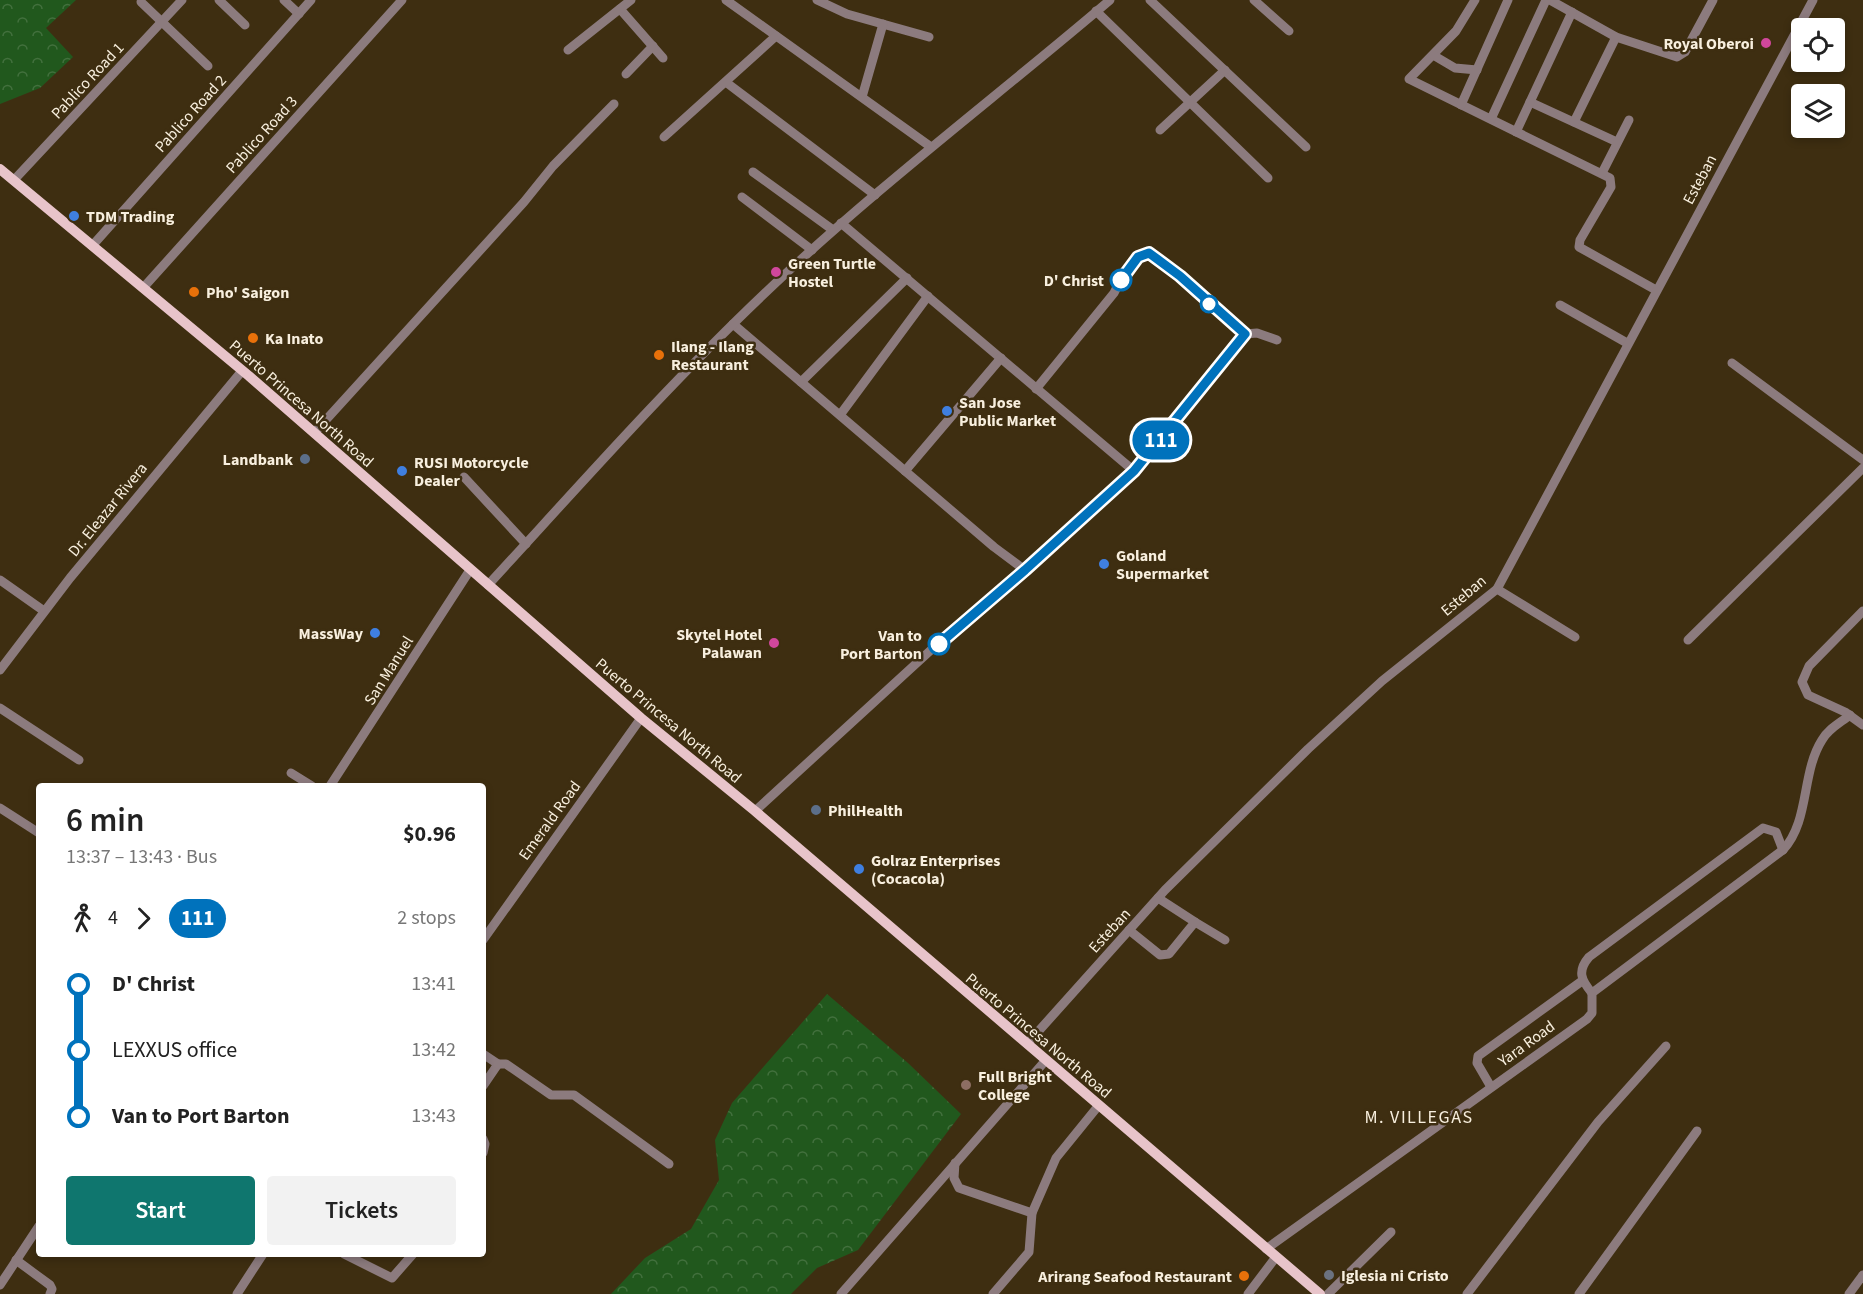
<!DOCTYPE html>
<html lang="en">
<head>
<meta charset="utf-8">
<style>
  :root { --surface:#fff; --page:#f2f2f2; --text:#222; --muted:#767676; --accent:#0f766e }
  body { margin:0; font-family:"Source Sans 3",sans-serif; background:var(--page); color:var(--text); height:100vh; display:flex; flex-direction:column; font-size:22px; white-space:nowrap }
  * { box-sizing:border-box; margin:0 }
  p { font-size:20px; color:var(--muted) }
  .icon { flex:none; width:33px; height:33px; fill:none; stroke:currentColor; stroke-width:2; stroke-linecap:round; stroke-linejoin:round }
  .map { position:relative; flex:1; overflow:hidden }
  .sheet { position:absolute; left:36px; top:783px; width:450px; height:474px; display:flex; flex-direction:column; background:var(--surface); border-radius:6px; box-shadow:0 3px 9px #0003 }
  .sheet>* { flex:none }
  .badge { padding:0 12px; border-radius:20px; font-size:21px; line-height:39px }
  .controls { position:absolute; left:1791px; top:18px; display:grid; gap:12px }
  .controls a { display:grid; place-items:center; width:54px; height:54px; border-radius:6px; background:var(--surface); box-shadow:0 3px 9px #0003; font-size:30px }
  .map>.badge { position:absolute; translate:-50% -50%; box-shadow:0 0 0 3px #fff }
  .legs { display:flex; align-items:center; gap:9px; height:66px; padding:0 30px; font-size:20px }
  .legs p { margin-inline-start:auto }
  .head { display:flex; align-items:center; justify-content:space-between; height:102px; padding:0 30px }
  h1 { font-size:33px; font-weight:600; line-height:45px }
  .action { display:flex; gap:12px; margin-top:auto; padding:12px 30px }
  .action a { flex:1; height:69px; border-radius:6px; background:var(--accent); color:#fff; font-size:24px; font-weight:600; line-height:69px; text-align:center }
  .action a+a { background:var(--page); color:var(--text) }
  ul { padding:0 30px; list-style:none }
  li { display:flex; align-items:center; gap:21px; height:66px; font-size:22px }
  li i { display:grid; place-items:center; width:9px; height:100%; margin:0 8px; background:currentColor }
  li i::after { content:''; width:15px; height:15px; margin:-8px; border:4px solid; border-radius:50%; background:var(--surface) }
  li p { margin-inline-start:auto }
  li:first-child i { background:linear-gradient(#0000 50%,currentColor 0) }
  li:last-child i { background:linear-gradient(currentColor 50%,#0000 0) }
  .map>svg:first-child { display:block }
  .forest { fill:url(#forest-crowns) }
  .lines { fill:none; stroke-linecap:round; stroke-linejoin:round }
  .minor { stroke:#8c7b7e; stroke-width:9 }
  .major { stroke:#e8c4ca; stroke-width:10 }
  .line-1-casing { stroke:#fff; stroke-width:14 }
  .line-1 { stroke:#0072bc; stroke-width:9 }
  .hotel-dot { fill:#d1479c; stroke:#3e2e11; stroke-width:2 }
  .shop-dot { fill:#3f7fe0; stroke:#3e2e11; stroke-width:2 }
  .stop-1-dot { fill:#fff; stroke:#0072bc; stroke-width:3 }
  .food-dot { fill:#e8710a; stroke:#3e2e11; stroke-width:2 }
  .service-dot { fill:#5c6f8a; stroke:#3e2e11; stroke-width:2 }
  .education-dot { fill:#8d6e63; stroke:#3e2e11; stroke-width:2 }
  .worship-dot { fill:#6b7280; stroke:#3e2e11; stroke-width:2 }
  .labels { text-anchor:middle; stroke-width:5; stroke-linejoin:round; paint-order:stroke }
  .poi-label { font-size:16px; font-weight:bold; fill:#f8efde; stroke:#3e2e11; text-anchor:start }
  .street-label { font-size:16px; fill:#f8efde; stroke:#3e2e11 }
  .stop-label { font-size:16px; font-weight:bold; fill:#f8efde; stroke:#3e2e11; text-anchor:end }
  .neighbourhood-label { font-size:18px; letter-spacing:1.5px; fill:#f8efde; stroke:#3e2e11 }
</style>
</head>
<body>
<div class="map">
<svg width="1863" height="1294" viewBox="0 0 1863 1294">
  <defs>
    <pattern id="forest-crowns" width="20" height="18" patternUnits="userSpaceOnUse" patternTransform="scale(1.5)"><rect width="20" height="18" fill="#21581d"/><path d="M2 6a3 3 0 1 1 6 0M12 15a3 3 0 1 1 6 0" fill="none" stroke="#42703d"/></pattern>
  </defs>
  <rect width="100%" height="100%" fill="#3e2e11"/>
  <!-- forest -->
  <g class="forest">
    <polygon points="0,0 76,0 46,28 73,57 40,88 0,104"/>
    <polygon points="827,994 908,1063 961,1114 858,1250 817,1268 791,1294 611,1294 645,1258 691,1229 719,1180 715,1140 732,1103"/>
  </g>
  <g class="lines">
    <!-- minor -->
    <g class="minor">
      <polyline points="219,0 245,25"/>
      <polyline points="284,0 299,14"/>
      <polyline points="726,0 931,147"/>
      <polyline points="817,0 847,14 929,37"/>
      <polyline points="1150,0 1306,147"/>
      <polyline points="1254,0 1289,31"/>
      <polyline points="1475,0 1456,31 1409,79 1610,178 1611,187 1580,240 1579,247 1656,290"/>
      <polyline points="1550,0 1616,37 1677,57 1685,52 1713,0"/>
      <polyline points="141,2 208,66"/>
      <polyline points="620,9 663,58"/>
      <polyline points="1096,11 1268,178"/>
      <polyline points="568,50 631,0"/>
      <polyline points="1433,55 1455,68 1477,70"/>
      <polyline points="626,74 653,46"/>
      <polyline points="727,83 875,195"/>
      <polyline points="862,97 883,24"/>
      <polyline points="1530,102 1617,142"/>
      <polyline points="1461,105 1508,0"/>
      <polyline points="1491,119 1546,0"/>
      <polyline points="1574,122 1616,37"/>
      <polyline points="1160,130 1225,70"/>
      <polyline points="1516,132 1572,12"/>
      <polyline points="664,137 776,36"/>
      <polyline points="753,172 833,230"/>
      <polyline points="1602,173 1629,120"/>
      <polyline points="14,180 182,0"/>
      <polyline points="742,197 812,250"/>
      <polyline points="841,223 1134,471"/>
      <polyline points="92,246 311,0"/>
      <polyline points="143,288 402,0"/>
      <polyline points="1560,305 1627,343"/>
      <polyline points="733,324 994,547 1025,570"/>
      <polyline points="1245,334 1257,333 1277,340"/>
      <polyline points="1732,363 1863,460"/>
      <polyline points="801,382 907,278"/>
      <polyline points="840,415 928,296"/>
      <polyline points="314,433 524,202 553,166 614,104"/>
      <polyline points="905,471 1001,358"/>
      <polyline points="464,477 526,544"/>
      <polyline points="0,580 44,611"/>
      <path d="M488,585C579,486 668,385 765,293C874,189 995,98 1110,0"/>
      <polyline points="1497,589 1575,637"/>
      <polyline points="1863,611 1809,666 1802,682 1808,695 1845,712 1863,725"/>
      <polyline points="1688,640 1863,468"/>
      <polyline points="0,670 70,578 242,371"/>
      <polyline points="0,708 79,760"/>
      <polyline points="291,773 312,786"/>
      <polyline points="330,786 470,570"/>
      <polyline points="0,808 39,833"/>
      <path d="M755,811L955,628L1025,570L1134,471L1245,334C1227,320 1160,252 1144,254L1125,271L1114,293L1036,389"/>
      <polyline points="1195,922 1225,940"/>
      <polyline points="1129,930 1160,955 1169,954 1195,922 1158,898"/>
      <polyline points="483,940 641,718"/>
      <path d="M1592,993C1581,980 1577,971 1589,957L1763,828L1776,832L1783,850"/>
      <polyline points="1027,1044 1165,890 1308,749 1382,681 1497,589 1813,0"/>
      <polyline points="483,1054 498,1064 483,1086"/>
      <polyline points="498,1064 506,1064 551,1095 574,1095 669,1164"/>
      <polyline points="1491,1087 1477,1063 1478,1056 1582,981"/>
      <polyline points="483,1139 485,1144 483,1153"/>
      <polyline points="955,1163 954,1178 959,1188 1032,1213"/>
      <path d="M1266,1249L1587,1019L1592,1013V993L1783,850C1810,821 1801,773 1822,740C1828,729 1840,723 1850,715"/>
      <polyline points="344,1254 392,1278 413,1254"/>
      <polyline points="16,1260 50,1285 52,1289 50,1294"/>
      <polyline points="0,1285 39,1226"/>
      <polyline points="237,1294 263,1254"/>
      <polyline points="841,1294 1046,1060"/>
      <polyline points="993,1294 1029,1252 1032,1213 1056,1158 1099,1105"/>
      <polyline points="1248,1294 1276,1257"/>
      <polyline points="1328,1294 1391,1232"/>
      <polyline points="1467,1294 1598,1122 1666,1046"/>
      <polyline points="1579,1294 1697,1131"/>
      <polyline points="1849,1294 1863,1275"/>
    </g>
    <!-- major -->
    <polyline class="major" points="0,169 249,376 641,718 755,811 1320,1294"/>
  </g>
  <g class="lines">
    <defs>
      <polyline id="line-1" points="939,644 1025,570 1134,471 1245,334 1180,276 1149,253 1138,257 1121,280"/>
    </defs>
    <!-- line-1 casing -->
    <use href="#line-1" class="line-1-casing"/>
    <!-- line-1 -->
    <use href="#line-1" class="line-1"/>
  </g>
  <!-- markers -->
  <g class="hotel-dot">
    <circle cx="1766" cy="43" r="6"/>
    <circle cx="776" cy="272" r="6"/>
    <circle cx="774" cy="643" r="6"/>
  </g>
  <g class="shop-dot">
    <circle cx="74" cy="216" r="6"/>
    <circle cx="947" cy="411" r="6"/>
    <circle cx="402" cy="471" r="6"/>
    <circle cx="1104" cy="564" r="6"/>
    <circle cx="375" cy="633" r="6"/>
    <circle cx="859" cy="869" r="6"/>
  </g>
  <g class="stop-1-dot">
    <circle cx="1121" cy="280" r="10"/>
    <circle cx="1209" cy="304" r="8"/>
    <circle cx="939" cy="644" r="10"/>
  </g>
  <g class="food-dot">
    <circle cx="194" cy="292" r="6"/>
    <circle cx="253" cy="338" r="6"/>
    <circle cx="659" cy="355" r="6"/>
    <circle cx="1244" cy="1276" r="6"/>
  </g>
  <g class="service-dot">
    <circle cx="305" cy="459" r="6"/>
    <circle cx="816" cy="810" r="6"/>
  </g>
  <circle class="education-dot" cx="966" cy="1085" r="6"/>
  <circle class="worship-dot" cx="1329" cy="1275" r="6"/>
  <g class="labels">
    <!-- poi labels -->
    <g class="poi-label">
      <text x="1754" y="49" text-anchor="end">Royal Oberoi</text>
      <text x="86" y="222">TDM Trading</text>
      <text x="788" y="269">Green Turtle<tspan x="788" dy="18">Hostel</tspan></text>
      <text x="206" y="298">Pho' Saigon</text>
      <text x="265" y="344">Ka Inato</text>
      <text x="671" y="352">Ilang - Ilang<tspan x="671" dy="18">Restaurant</tspan></text>
      <text x="959" y="408">San Jose<tspan x="959" dy="18">Public Market</tspan></text>
      <text x="293" y="465" text-anchor="end">Landbank</text>
      <text x="414" y="468">RUSI Motorcycle<tspan x="414" dy="18">Dealer</tspan></text>
      <text x="1116" y="561">Goland<tspan x="1116" dy="18">Supermarket</tspan></text>
      <text x="363" y="639" text-anchor="end">MassWay</text>
      <text x="762" y="640" text-anchor="end">Skytel Hotel<tspan x="762" dy="18">Palawan</tspan></text>
      <text x="828" y="816">PhilHealth</text>
      <text x="871" y="866">Golraz Enterprises<tspan x="871" dy="18">(Cocacola)</tspan></text>
      <text x="978" y="1082">Full Bright<tspan x="978" dy="18">College</tspan></text>
      <text x="1341" y="1281">Iglesia ni Cristo</text>
      <text x="1232" y="1282" text-anchor="end">Arirang Seafood Restaurant</text>
    </g>
    <!-- street labels -->
    <g class="street-label">
      <text transform="translate(87 80) rotate(-47)" y="6">Pablico Road 1</text>
      <text transform="translate(190 113) rotate(-48)" y="6">Pablico Road 2</text>
      <text transform="translate(261 134) rotate(-48)" y="6">Pablico Road 3</text>
      <text transform="translate(1699 179) rotate(-62)" y="6">Esteban</text>
      <text transform="translate(302 403) rotate(41)" y="6">Puerto Princesa North Road</text>
      <text transform="translate(107 509) rotate(-51)" y="6">Dr. Eleazar Rivera</text>
      <text transform="translate(1463 595) rotate(-40)" y="6">Esteban</text>
      <text transform="translate(388 670) rotate(-58)" y="6">San Manuel</text>
      <text transform="translate(669 720) rotate(40)" y="6">Puerto Princesa North Road</text>
      <text transform="translate(549 820) rotate(-54)" y="6">Emerald Road</text>
      <text transform="translate(1109 930) rotate(-48)" y="6">Esteban</text>
      <text transform="translate(1039 1035) rotate(40)" y="6">Puerto Princesa North Road</text>
      <text transform="translate(1526 1043) rotate(-36)" y="6">Yara Road</text>
    </g>
    <!-- stop labels -->
    <g class="stop-label">
      <text x="1104" y="286">D' Christ</text>
      <text x="922" y="641">Van to<tspan x="922" dy="18">Port Barton</tspan></text>
    </g>
    <!-- neighbourhood labels -->
    <g class="neighbourhood-label">
      <text x="1419" y="1123">M. VILLEGAS</text>
    </g>
  </g>
</svg>
<div class="controls">
<a><svg class="icon" aria-label="locate" viewBox="0 0 24 24"><circle cx="12" cy="12" r="6"/><path d="M12 2v4M12 18v4M2 12h4M18 12h4"/></svg></a>
<a><svg class="icon" aria-label="layers" viewBox="0 0 24 24"><path d="M12 4l9 5-9 5-9-5zM3 14l9 5 9-5"/></svg></a>
</div>
<b class="badge" style="left:1161px;top:440px;background:#0072bc;color:#fff">111</b>
<section class="sheet">
<div class="head"><div><h1>6 min</h1><p>13:37 – 13:43 · Bus</p></div><b>$0.96</b></div>
<div class="legs"><svg class="icon" aria-label="walk" viewBox="0 0 24 24"><circle cx="13" cy="4" r="2"/><path d="M13 8l-2 6 4 7M11 14l-3 7M7 12l3-4h3l4 4"/></svg>4<svg class="icon" aria-label="forward" viewBox="0 0 24 24"><path d="M9 5l7 7-7 7"/></svg><b class="badge" style="background:#0072bc;color:#fff">111</b><p>2 stops</p></div>
<ul>
<li><i style="color:#0072bc"></i><b>D' Christ</b><p>13:41</p></li>
<li><i style="color:#0072bc"></i><span>LEXXUS office</span><p>13:42</p></li>
<li><i style="color:#0072bc"></i><b>Van to Port Barton</b><p>13:43</p></li>
</ul>
<div class="action"><a>Start</a><a>Tickets</a></div>
</section>
</div>
</body>
</html>
